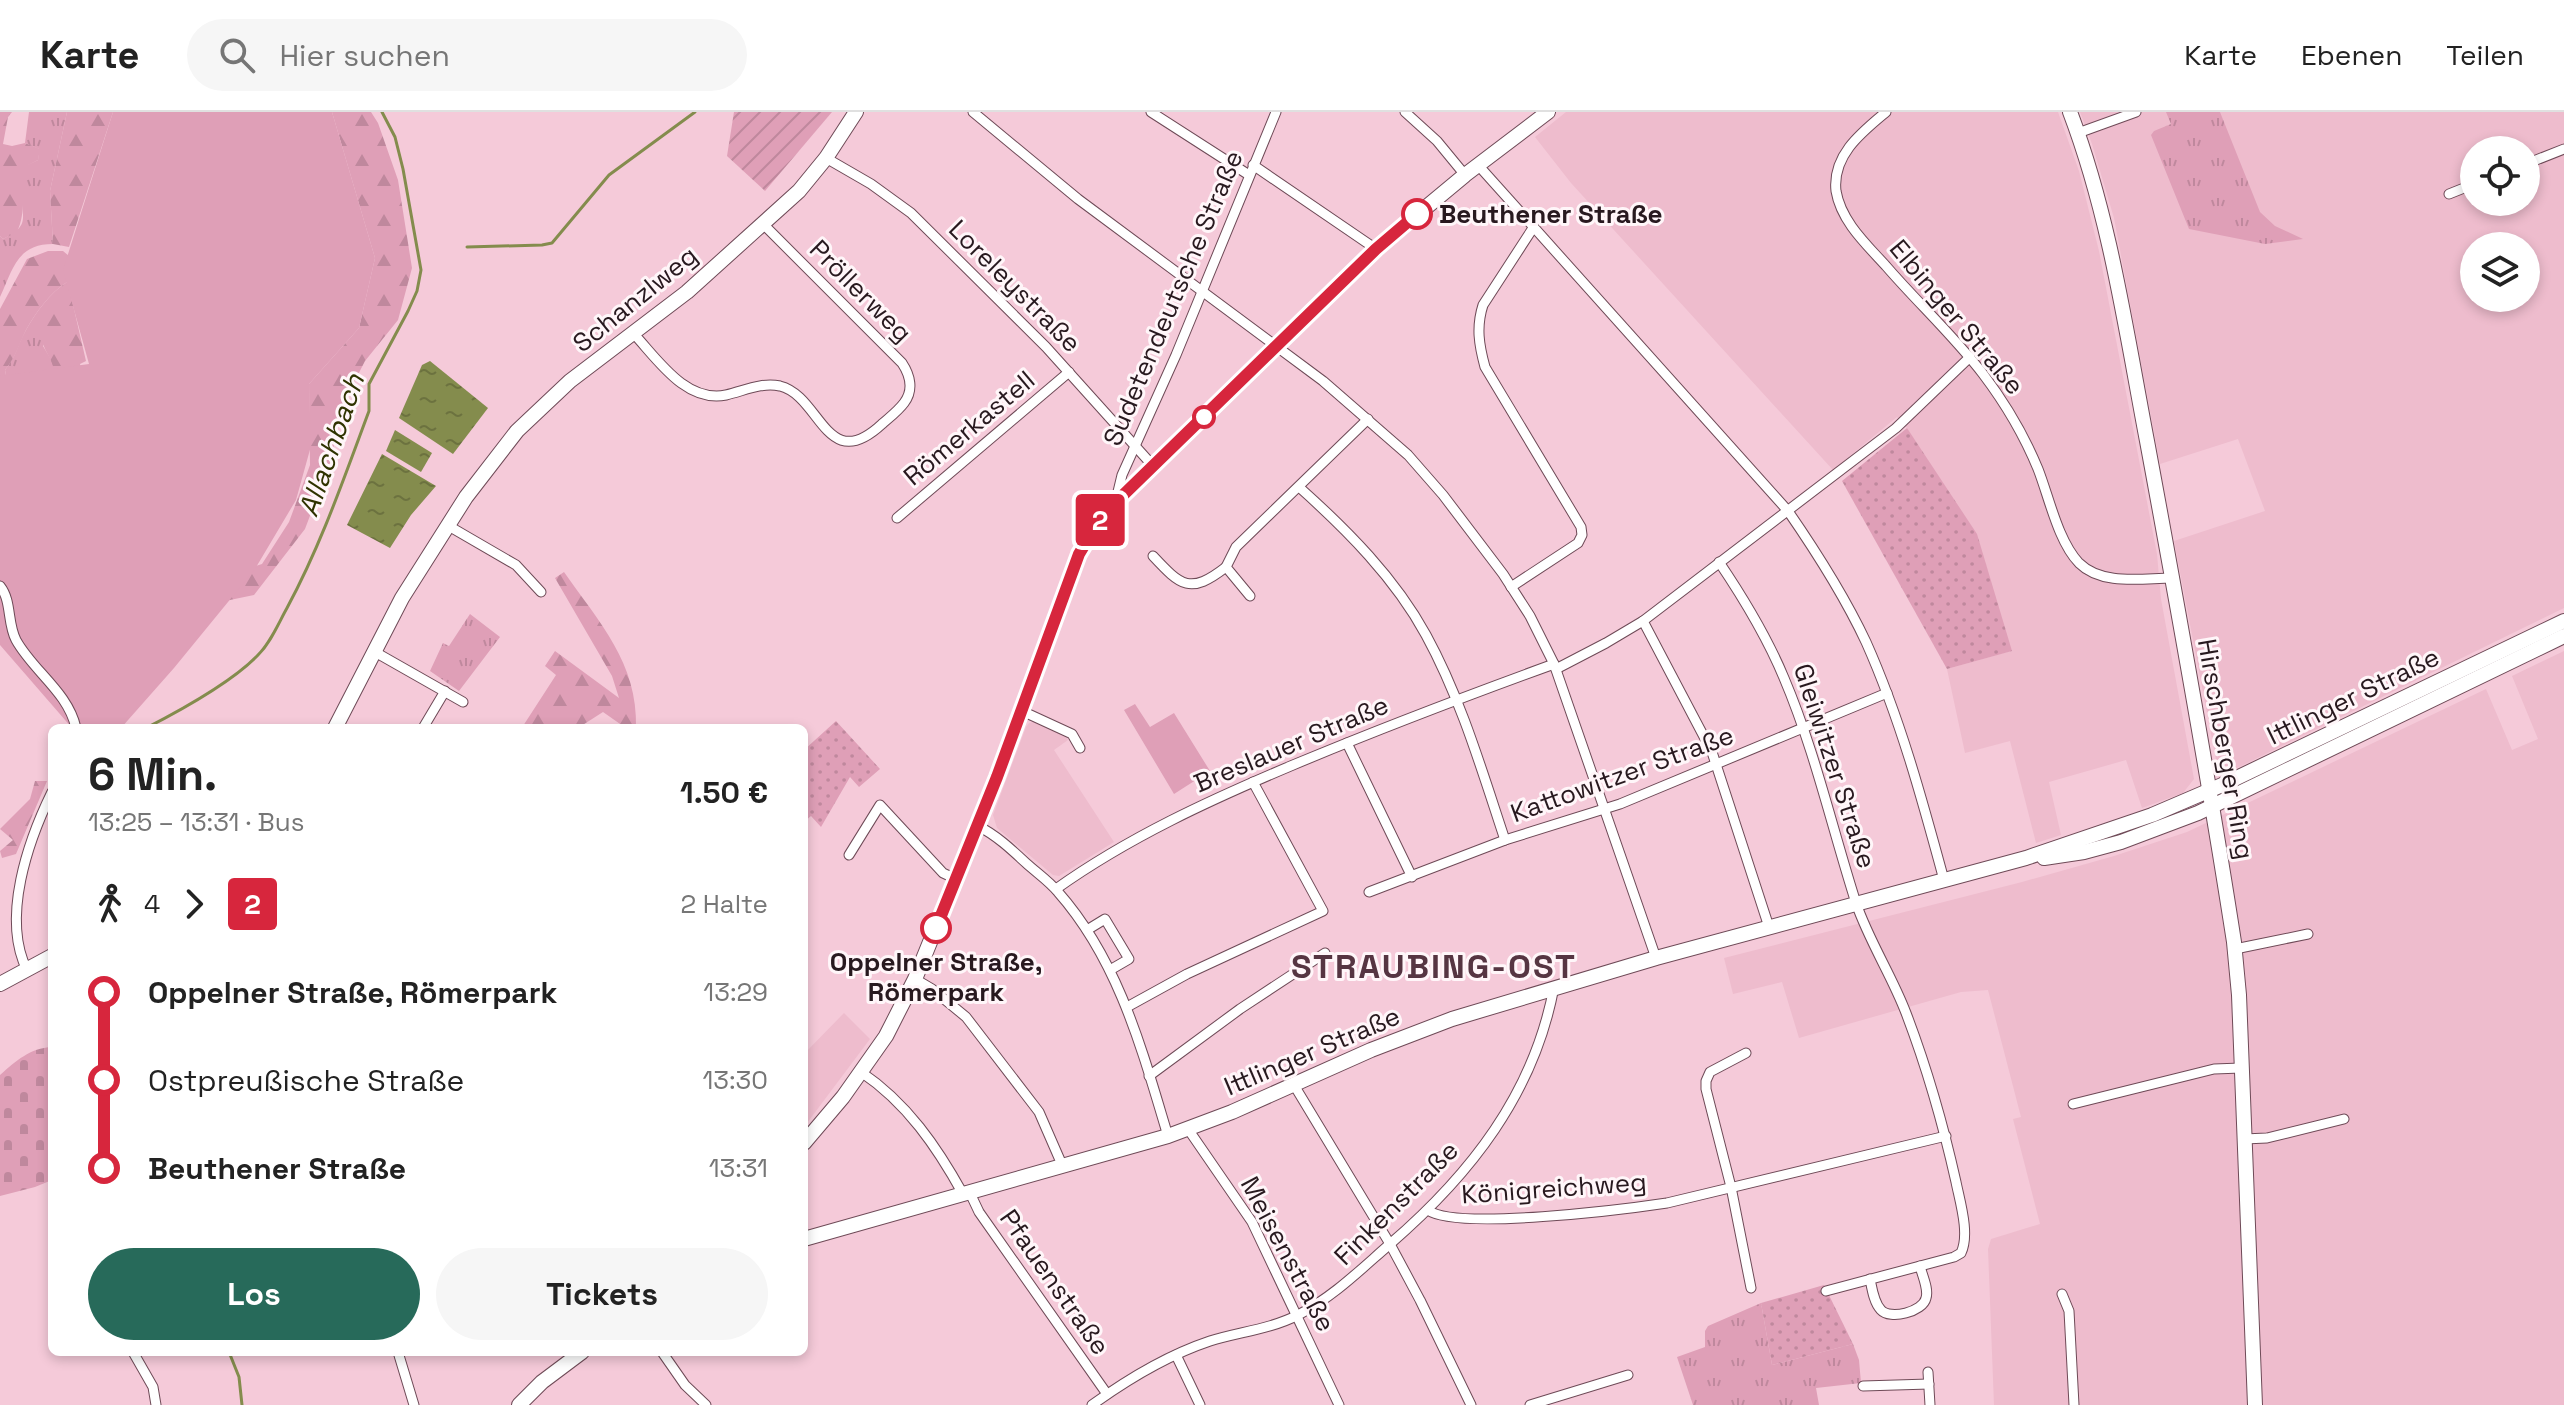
<!DOCTYPE html>
<html lang="de">
<head>
<meta charset="utf-8">
<style>
  :root { --surface:#fff; --page:#f6f6f6; --text:#222; --muted:#767676; --line:#e0e0e0; --accent:#276a5a }
  body { margin:0; font-family:"Space Grotesk",sans-serif; background:var(--page); color:var(--text); height:100vh; display:flex; flex-direction:column; font-size:30px; white-space:nowrap }
  * { box-sizing:border-box; margin:0 }
  p { font-size:26px; color:var(--muted) }
  .icon { flex:none; width:44px; height:44px; fill:none; stroke:currentColor; stroke-width:2; stroke-linecap:round; stroke-linejoin:round }
  .map { position:relative; flex:1; overflow:hidden }
  .sheet { position:absolute; left:48px; top:612px; width:760px; height:632px; display:flex; flex-direction:column; background:var(--surface); border-radius:12px; box-shadow:0 4px 12px #0003 }
  .sheet>* { flex:none }
  .badge { padding:0 16px; border-radius:6px; font-size:28px; line-height:52px }
  .controls { position:absolute; left:2460px; top:24px; display:grid; gap:16px }
  .controls a { display:grid; place-items:center; width:80px; height:80px; border-radius:50%; background:var(--surface); box-shadow:0 4px 12px #0003; font-size:40px }
  .map>.badge { position:absolute; translate:-50% -50%; box-shadow:0 0 0 4px #fff }
  .legs { display:flex; align-items:center; gap:12px; height:88px; padding:0 40px; font-size:26px }
  .legs p { margin-inline-start:auto }
  .headline { display:flex; align-items:center; justify-content:space-between; height:136px; padding:0 40px }
  h1 { font-size:44px; font-weight:700; line-height:60px }
  .cta { display:flex; gap:16px; margin-top:auto; padding:16px 40px }
  .cta a { flex:1; height:92px; border-radius:48px; background:var(--accent); color:#fff; font-size:32px; font-weight:700; line-height:92px; text-align:center }
  .cta a+a { background:var(--page); color:var(--text) }
  ul { padding:0 40px; list-style:none }
  li { display:flex; align-items:center; gap:28px; height:88px; font-size:30px }
  li i { display:grid; place-items:center; width:12px; height:100%; margin:0 10px; background:currentColor }
  li i::after { content:''; width:20px; height:20px; margin:-10px; border:6px solid; border-radius:50%; background:var(--surface) }
  li p { margin-inline-start:auto }
  li:first-child i { background:linear-gradient(#0000 50%,currentColor 0) }
  li:last-child i { background:linear-gradient(currentColor 50%,#0000 0) }
  header { display:flex; align-items:center; gap:48px; box-sizing:border-box; height:112px; padding:0 40px; background:var(--surface); border-bottom:2px solid var(--line) }
  header strong { font-size:38px }
  nav { display:flex; gap:44px; margin-inline-start:auto; font-size:28px }
  .search { width:560px; height:72px; background:var(--page); display:flex; align-items:center; gap:20px; box-sizing:border-box; padding:0 28px; border-radius:44px; color:var(--muted); font-size:30px }
  .map>svg:first-child { display:block }
  .built { fill:#eebccd; fill-rule:evenodd }
  .grass { fill:url(#grass-tufts) }
  .forest { fill:url(#forest-firs) }
  .cemetery { fill:url(#cemetery-stones) }
  .park { fill:url(#park-dots) }
  .garden { fill:url(#garden-furrows) }
  .pitch { fill:#df9fb7 }
  .water { fill:url(#water-ripples) }
  .lines { fill:none; stroke-linecap:round; stroke-linejoin:round }
  .stream { stroke:#848c4d; stroke-width:3 }
  .street-casing { stroke:#6e4a57; stroke-width:11 }
  .secondary-casing { stroke:#6e4a57; stroke-width:16 }
  .street { stroke:#fff; stroke-width:9 }
  .secondary { stroke:#fff; stroke-width:14 }
  .line-1-casing { stroke:#fff; stroke-width:18 }
  .line-1 { stroke:#d7263d; stroke-width:12 }
  .stop-1-dot { fill:#fff; stroke:#d7263d; stroke-width:4 }
  .labels { text-anchor:middle; stroke-width:6; stroke-linejoin:round; paint-order:stroke }
  .stop-label { font-size:26px; font-weight:bold; fill:#28191f; stroke:#fff6f9; text-anchor:start }
  .street-label { font-size:26px; fill:#28191f; stroke:#fff6f9 }
  .water-label { font-size:28px; font-style:italic; fill:#2f3300; stroke:#fff6f9 }
  .district-label { font-size:34px; font-weight:bold; letter-spacing:2px; fill:#563542; stroke:#fff6f9 }
</style>
</head>
<body>
<header>
<strong>Karte</strong>
<div class="search"><svg class="icon" aria-label="search" viewBox="0 0 24 24"><circle cx="10" cy="10" r="6"/><path d="M15 15l6 6"/></svg>Hier suchen</div>
<nav><a>Karte</a><a>Ebenen</a><a>Teilen</a></nav>
</header>
<div class="map">
<svg width="2564" height="1293" viewBox="0 0 2564 1293">
  <defs>
    <pattern id="grass-tufts" width="24" height="20" patternUnits="userSpaceOnUse" patternTransform="scale(2)"><rect width="24" height="20" fill="#df9fb7"/><path d="M3 7l-1-3M5 7V3M7 7l1-3M15 17l-1-3M17 17v-4M19 17l1-3" fill="none" stroke="#bf889d"/></pattern>
    <pattern id="forest-firs" width="22" height="20" patternUnits="userSpaceOnUse" patternTransform="scale(2)"><rect width="22" height="20" fill="#df9fb7"/><path d="M5 1l3.5 6h-7zM16 11l3.5 6h-7z" fill="#bf889d"/></pattern>
    <pattern id="cemetery-stones" width="16" height="16" patternUnits="userSpaceOnUse" patternTransform="scale(2)"><rect width="16" height="16" fill="#df9fb7"/><path d="M2 7V4a2 2 0 0 1 4 0v3zM10 15v-3a2 2 0 0 1 4 0v3z" fill="#bf889d"/></pattern>
    <pattern id="park-dots" width="8" height="8" patternUnits="userSpaceOnUse" patternTransform="scale(2)"><rect width="8" height="8" fill="#df9fb7"/><path d="M2 2h.1M6 6h.1" fill="none" stroke="#bf889d" stroke-width="1.8" stroke-linecap="round"/></pattern>
    <pattern id="garden-furrows" width="10" height="10" patternUnits="userSpaceOnUse" patternTransform="scale(2)"><rect width="10" height="10" fill="#df9fb7"/><path d="M-1 1l2-2M0 10L10 0M9 11l2-2" fill="none" stroke="#bf889d"/></pattern>
    <pattern id="water-ripples" width="26" height="14" patternUnits="userSpaceOnUse" patternTransform="scale(2)"><rect width="26" height="14" fill="#848c4d"/><path d="M2 4q2-2 4 0t4 0M15 11q2-2 4 0t4 0" fill="none" stroke="#6c723f"/></pattern>
  </defs>
  <rect width="100%" height="100%" fill="#f5cad9"/>
  <!-- built -->
  <g class="built">
    <polygon points="1566,0 2058,0 2079,59 2099,139 2157,442 2161,487 2194,667 2183,681 2142,696 2126,648 2049,670 2061,723 2036,731 2010,629 1965,641 1947,557 2011,539 1907,316 1897,305 1833,358 1571,71 1535,25"/>
    <path d="M2080,0H2564V496L2235,657L2222,656L2216,648L2174,429L2265,399L2238,327L2160,352L2114,106L2092,32ZM2474,38H2526V90H2474ZM2474,134H2526V186H2474Z"/>
    <polygon points="2564,539 2564,1293 1994,1293 1988,1137 1991,1127 2040,1112 2013,1007 2021,1005 1988,878 1961,880 1799,926 1782,870 1733,882 1724,846 2022,770 2114,744 2187,720 2486,577 2512,638 2538,627 2512,564"/>
    <polygon points="1036,609 1066,623 1068,628 1054,638 1114,730 1059,764 1053,763 997,716 993,703 1026,615 1029,611"/>
    <polygon points="844,901 870,927 804,1015 804,942"/>
  </g>
  <!-- grass -->
  <g class="grass">
    <path d="M29,0H67L50,79L53,132C17,132 13,157 0,185V124L3,127C29,114 23,108 21,83C20,75 21,65 21,56L38,48L39,37L25,31Z"/>
    <polygon points="2166,0 2220,0 2260,100 2275,114 2303,127 2265,132 2189,117 2151,23 2154,19 2171,12"/>
    <path d="M67,170L71,184L43,234L55,254L54,267L8,273L5,258C17,243 17,234 26,218C36,200 50,181 67,170Z"/>
    <polygon points="470,502 500,525 459,579 430,559 443,531 449,534"/>
    <polygon points="1761,1191 1772,1253 1853,1232 1859,1248 1861,1271 1816,1276 1819,1293 1693,1293 1677,1245 1705,1235 1705,1219 1708,1214"/>
  </g>
  <!-- forest -->
  <g class="forest">
    <path d="M0,0H12L8,5L3,32L12,34L25,31L40,37L38,48L21,57C21,80 27,99 17,120L3,127L0,124Z"/>
    <polygon points="67,0 113,0 69,135 53,132 50,79"/>
    <polygon points="332,0 371,0 378,11 398,68 412,156 398,208 365,249 341,296 331,348 305,417 254,483 201,494 220,465 262,452 289,410 310,353 309,272 359,216 375,146"/>
    <path d="M48,139H63L69,144L67,170C50,181 36,200 26,218C18,234 17,243 5,258L8,273L0,274V197L27,147Z"/>
    <path d="M71,184L86,249L80,252L82,260L54,267C55,251 51,250 45,237C36,216 49,200 62,185Z"/>
    <path d="M564,460C599,510 638,551 636,616L623,614L603,600L578,616L523,614L556,563L545,554L555,539L619,586L612,564L555,466Z"/>
    <polygon points="35,669 47,669 16,742 2,746 0,739 13,728 0,717 30,687"/>
  </g>
  <!-- cemetery -->
  <path class="cemetery" d="M52,935V1068L35,1075L0,1084V963C16,949 30,936 52,935Z"/>
  <!-- park -->
  <g class="park">
    <polygon points="1907,316 1977,422 2012,539 1947,557 1842,369"/>
    <polygon points="836,609 880,657 859,675 850,665 821,715 811,704 804,710 804,638"/>
    <polygon points="1824,1173 1853,1232 1772,1253 1761,1191"/>
  </g>
  <!-- garden -->
  <polygon class="garden" points="734,0 832,0 765,79 727,44"/>
  <!-- pitch -->
  <g class="pitch">
    <polygon points="113,0 332,0 375,146 359,216 309,272 311,334 296,388 255,457 174,556 121,616 72,616 0,533 0,264 89,252 63,158"/>
    <polygon points="1135,592 1150,615 1174,601 1210,659 1174,682 1124,598"/>
  </g>
  <!-- water -->
  <g class="water">
    <polygon points="430,249 488,296 453,342 399,306 422,253"/>
    <polygon points="395,318 432,341 421,360 386,339"/>
    <polygon points="382,342 436,374 411,403 390,436 347,413"/>
  </g>
  <g class="lines">
    <!-- stream -->
    <g class="stream">
      <polyline points="467,135 542,133 552,131 609,63 695,0"/>
      <path d="M146,616C181,598 231,571 258,543C271,530 278,512 287,496C321,433 344,366 369,299V272L408,199L417,179L421,158L403,57L395,25L382,0"/>
      <polyline points="229,1240 239,1265 242,1293"/>
    </g>
    <defs>
      <g id="street">
        <polyline points="973,0 1078,87 1323,269 1408,343 1443,383 1503,462 1530,504 1554,552 1656,846"/>
        <polyline points="1151,0 1249,63"/>
        <polyline points="1405,0 1437,29 1465,63"/>
        <path d="M1886,0C1862,20 1832,43 1836,79C1841,109 1866,132 1886,154C1917,190 1954,224 1983,262C2005,291 2024,323 2038,357C2049,385 2058,429 2079,451C2102,474 2143,466 2172,466"/>
        <polyline points="2078,21 2136,0"/>
        <polyline points="826,46 871,72 911,101 1046,235 1154,355"/>
        <polyline points="2526,52 2564,37"/>
        <polyline points="1253,53 1376,137"/>
        <path d="M1478,53L1788,399C1817,441 1844,483 1866,530C1900,606 1922,687 1944,768"/>
        <polyline points="2449,82 2474,72"/>
        <path d="M634,222C658,248 686,291 726,283C744,279 761,270 780,274C821,284 826,364 882,312C890,305 898,299 904,291C914,278 910,263 902,251L763,112"/>
        <path d="M1299,375C1347,418 1395,466 1426,523C1461,587 1482,659 1505,728"/>
        <polyline points="1116,388 1122,363 1176,243 1276,0"/>
        <polyline points="897,406 1069,260"/>
        <polyline points="447,413 516,453 541,480"/>
        <path d="M1153,444C1181,474 1190,483 1226,455"/>
        <path d="M1719,450C1744,487 1767,525 1784,566C1815,639 1832,716 1856,791C1869,829 1892,864 1906,901C1927,956 1943,1012 1956,1070C1960,1090 1970,1122 1961,1141L1954,1145L1826,1179"/>
        <path d="M0,474C12,489 7,511 16,528C33,559 68,580 76,616"/>
        <path d="M1511,475L1578,431L1582,423L1581,415L1485,255C1479,233 1476,215 1483,193L1533,116"/>
        <polyline points="1250,484 1226,455 1236,435 1368,307"/>
        <polyline points="1643,509 1712,640 1769,815"/>
        <polyline points="375,540 463,590"/>
        <polyline points="1556,557 1606,531 1643,509 1896,316 1970,245"/>
        <polyline points="1022,599 1072,622 1080,636"/>
        <polyline points="423,616 445,579"/>
        <polyline points="1347,631 1412,765"/>
        <path d="M978,714C996,723 1011,737 1026,751C1037,761 1049,769 1058,780C1119,849 1142,938 1168,1024"/>
        <polyline points="849,743 880,693 943,761 956,767"/>
        <path d="M1056,777C1129,725 1210,688 1293,653C1379,617 1466,584 1554,552"/>
        <polyline points="1369,780 1505,728 1620,692 1887,581"/>
        <polyline points="1087,818 1105,807 1129,847 1110,858"/>
        <polyline points="2235,837 2308,822"/>
        <path d="M27,858C1,806 28,729 52,680"/>
        <polyline points="915,867 932,877 966,905 1039,1000 1063,1055"/>
        <polyline points="1127,895 1187,862 1323,799 1253,670"/>
        <polyline points="1746,941 1710,960 1706,969 1706,977 1731,1075 1751,1176"/>
        <path d="M861,960C907,991 937,1035 963,1082"/>
        <polyline points="1149,964 1240,897 1325,841"/>
        <polyline points="1294,973 1390,1132 1420,1188 1471,1293"/>
        <polyline points="2073,992 2214,957 2241,956"/>
        <polyline points="1188,1017 1252,1110 1339,1293"/>
        <polyline points="2244,1027 2267,1026 2344,1007"/>
        <polyline points="970,1081 979,1100 1107,1282"/>
        <path d="M1428,1098C1455,1119 1627,1097 1667,1091L1946,1024"/>
        <path d="M1870,1167C1872,1177 1874,1191 1881,1198C1890,1208 1923,1200 1926,1186C1929,1177 1922,1163 1920,1154"/>
        <polyline points="2062,1182 2069,1199 2074,1293"/>
        <polyline points="133,1240 153,1275 156,1293"/>
        <polyline points="398,1240 414,1293"/>
        <polyline points="662,1240 685,1273 706,1293"/>
        <polyline points="1176,1243 1200,1293"/>
        <polyline points="1928,1260 1930,1293"/>
        <polyline points="1863,1274 1929,1272"/>
        <path d="M1092,1293C1128,1267 1168,1243 1210,1229C1239,1220 1271,1217 1298,1203C1333,1185 1360,1158 1390,1132C1470,1063 1534,982 1554,875"/>
        <polyline points="1530,1293 1628,1263"/>
      </g>
      <g id="secondary">
        <path d="M2070,0C2110,105 2126,219 2147,329C2178,496 2208,662 2234,830L2239,883L2255,1293"/>
        <polyline points="335,616 402,486 466,385 517,319 570,269 687,180 799,79 826,46 856,0"/>
        <polyline points="2044,746 2084,740 2121,730 2198,701 2564,524"/>
        <polyline points="0,872 52,844"/>
        <polyline points="804,1031 843,985 886,924 915,867 997,665 1079,442 1097,412 1116,390 1376,137 1465,63 1548,0"/>
        <polyline points="804,1127 1168,1024 1232,1000 1371,938 1452,907 1656,846 2026,746 2152,703 2222,673 2564,509"/>
        <polyline points="519,1293 542,1270 582,1240"/>
      </g>
    </defs>
    <!-- street casing -->
    <use href="#street" class="street-casing"/>
    <!-- secondary casing -->
    <use href="#secondary" class="secondary-casing"/>
    <!-- street -->
    <use href="#street" class="street"/>
    <!-- secondary -->
    <use href="#secondary" class="secondary"/>
  </g>
  <g class="lines">
    <defs>
      <polyline id="line-1" points="936,816 997,665 1079,442 1097,412 1116,390 1376,137 1417,102"/>
    </defs>
    <!-- line-1 casing -->
    <use href="#line-1" class="line-1-casing"/>
    <!-- line-1 -->
    <use href="#line-1" class="line-1"/>
  </g>
  <!-- markers -->
  <g class="stop-1-dot">
    <circle cx="1417" cy="102" r="14"/>
    <circle cx="1204" cy="305" r="10"/>
    <circle cx="936" cy="816" r="14"/>
  </g>
  <g class="labels">
    <!-- stop labels -->
    <g class="stop-label">
      <text x="1439" y="111">Beuthener Straße</text>
      <text x="936" y="859" text-anchor="middle">Oppelner Straße,<tspan x="936" dy="30">Römerpark</tspan></text>
    </g>
    <!-- street labels -->
    <g class="street-label">
      <text transform="translate(1015 174) rotate(45)" y="9">Loreleystraße</text>
      <text transform="translate(861 179) rotate(45)" y="9">Pröllerweg</text>
      <text transform="translate(1173 186) rotate(-67)" y="9">Sudetendeutsche Straße</text>
      <text transform="translate(635 187) rotate(-39)" y="9">Schanzlweg</text>
      <text transform="translate(1957 205) rotate(50)" y="9">Elbinger Straße</text>
      <text transform="translate(969 316) rotate(-40)" y="9">Römerkastell</text>
      <text transform="translate(2353 584) rotate(-26)" y="9">Ittlinger Straße</text>
      <text transform="translate(1291 632) rotate(-23)" y="9">Breslauer Straße</text>
      <text transform="translate(2226 637) rotate(80)" y="9">Hirschberger Ring</text>
      <text transform="translate(1835 654) rotate(72)" y="9">Gleiwitzer Straße</text>
      <text transform="translate(1622 662) rotate(-20)" y="9">Kattowitzer Straße</text>
      <text transform="translate(1312 939) rotate(-23)" y="9">Ittlinger Straße</text>
      <text transform="translate(1554 1076) rotate(-4)" y="9">Königreichweg</text>
      <text transform="translate(1396 1091) rotate(-45)" y="9">Finkenstraße</text>
      <text transform="translate(1288 1142) rotate(62)" y="9">Meisenstraße</text>
      <text transform="translate(1055 1170) rotate(55)" y="9">Pfauenstraße</text>
    </g>
    <!-- water labels -->
    <g class="water-label">
      <text transform="translate(331 333) rotate(-71)" y="10">Allachbach</text>
    </g>
    <!-- district labels -->
    <g class="district-label">
      <text x="1434" y="866">STRAUBING-OST</text>
    </g>
  </g>
</svg>
<div class="controls">
<a><svg class="icon" aria-label="locate" viewBox="0 0 24 24"><circle cx="12" cy="12" r="6"/><path d="M12 2v4M12 18v4M2 12h4M18 12h4"/></svg></a>
<a><svg class="icon" aria-label="layers" viewBox="0 0 24 24"><path d="M12 4l9 5-9 5-9-5zM3 14l9 5 9-5"/></svg></a>
</div>
<b class="badge" style="left:1100px;top:408px;background:#d7263d;color:#fff">2</b>
<section class="sheet">
<div class="headline"><div><h1>6 Min.</h1><p>13:25 – 13:31 · Bus</p></div><b>1.50 €</b></div>
<div class="legs"><svg class="icon" aria-label="walk" viewBox="0 0 24 24"><circle cx="13" cy="4" r="2"/><path d="M13 8l-2 6 4 7M11 14l-3 7M7 12l3-4h3l4 4"/></svg>4<svg class="icon" aria-label="forward" viewBox="0 0 24 24"><path d="M9 5l7 7-7 7"/></svg><b class="badge" style="background:#d7263d;color:#fff">2</b><p>2 Halte</p></div>
<ul>
<li><i style="color:#d7263d"></i><b>Oppelner Straße, Römerpark</b><p>13:29</p></li>
<li><i style="color:#d7263d"></i><span>Ostpreußische Straße</span><p>13:30</p></li>
<li><i style="color:#d7263d"></i><b>Beuthener Straße</b><p>13:31</p></li>
</ul>
<div class="cta"><a>Los</a><a>Tickets</a></div>
</section>
</div>
</body>
</html>
